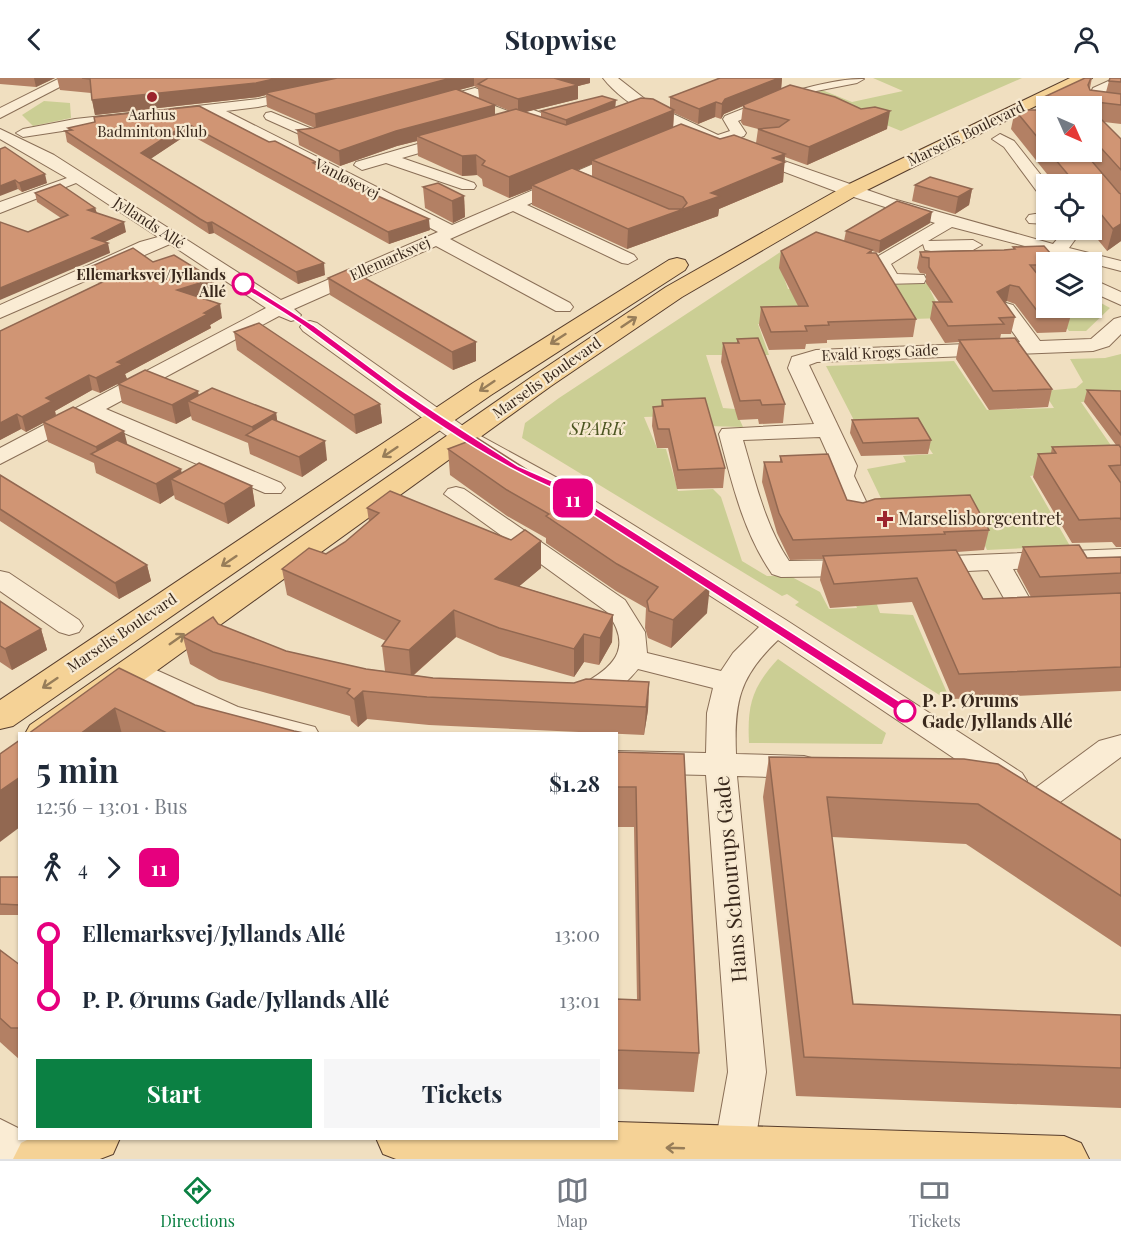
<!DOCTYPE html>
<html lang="en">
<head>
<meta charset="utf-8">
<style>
  :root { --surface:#fff; --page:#f6f6f7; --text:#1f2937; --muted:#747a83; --line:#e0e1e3; --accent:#0b8043 }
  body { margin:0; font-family:"Playfair Display",serif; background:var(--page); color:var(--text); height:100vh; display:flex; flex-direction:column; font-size:22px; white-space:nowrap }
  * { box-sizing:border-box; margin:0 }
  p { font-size:20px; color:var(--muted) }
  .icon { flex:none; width:33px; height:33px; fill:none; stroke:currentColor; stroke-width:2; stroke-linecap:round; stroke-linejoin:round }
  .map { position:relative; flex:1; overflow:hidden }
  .drawer { position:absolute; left:18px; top:654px; width:600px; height:408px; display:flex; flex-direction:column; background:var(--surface); border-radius:0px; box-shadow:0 2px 4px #0004 }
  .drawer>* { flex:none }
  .badge { padding:0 12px; border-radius:9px; font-size:21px; line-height:39px }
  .needle { width:39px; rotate:135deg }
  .controls { position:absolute; left:1036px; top:18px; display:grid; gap:12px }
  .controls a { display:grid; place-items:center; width:66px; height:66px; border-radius:0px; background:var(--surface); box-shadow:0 2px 4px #0004; font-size:30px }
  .map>.badge { position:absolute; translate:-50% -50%; box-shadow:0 0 0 3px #fff }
  .legs { display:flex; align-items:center; gap:9px; height:66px; padding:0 18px; font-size:20px }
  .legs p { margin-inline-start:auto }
  .overview { display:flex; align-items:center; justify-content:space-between; height:102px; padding:0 18px }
  h1 { font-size:33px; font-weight:700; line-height:45px }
  .primary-button { display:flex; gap:12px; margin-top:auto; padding:12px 18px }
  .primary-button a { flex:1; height:69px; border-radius:0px; background:var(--accent); color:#fff; font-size:24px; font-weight:700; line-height:69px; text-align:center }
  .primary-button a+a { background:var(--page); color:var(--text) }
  ul { padding:0 18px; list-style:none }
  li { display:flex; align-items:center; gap:21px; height:66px; font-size:22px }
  li i { display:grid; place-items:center; width:9px; height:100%; margin:0 8px; background:currentColor }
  li i::after { content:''; width:15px; height:15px; margin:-8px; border:4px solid; border-radius:50%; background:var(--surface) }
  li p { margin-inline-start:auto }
  li:first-child i { background:linear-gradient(#0000 50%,currentColor 0) }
  li:last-child i { background:linear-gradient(currentColor 50%,#0000 0) }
  header { display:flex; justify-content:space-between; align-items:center; height:78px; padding:0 18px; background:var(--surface); font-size:27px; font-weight:700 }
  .dock { display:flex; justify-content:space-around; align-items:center; height:84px; border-top:2px solid var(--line); background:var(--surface); font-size:16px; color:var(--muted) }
  .dock a { display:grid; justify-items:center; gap:3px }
  .dock .active { color:var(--accent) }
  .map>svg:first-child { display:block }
  .green { fill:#cbce94 }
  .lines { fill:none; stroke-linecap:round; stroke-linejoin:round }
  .minor-casing { stroke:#8a6f57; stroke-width:2 }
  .major-casing { stroke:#573d2c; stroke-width:2 }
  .minor { fill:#faecd4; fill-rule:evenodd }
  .major { fill:#f5d296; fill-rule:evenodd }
  .wall { fill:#b38064; fill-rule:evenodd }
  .shaded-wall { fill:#926851 }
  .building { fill:#d09574; stroke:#926851; stroke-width:1.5 }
  .oneway { stroke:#977d59 }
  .line-1 { fill:#e6007e; stroke:#fff; stroke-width:1.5 }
  .poi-dot { fill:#9b242c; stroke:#f7e9d0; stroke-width:2 }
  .stop-1-dot { fill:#fff; stroke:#e6007e; stroke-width:3 }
  .labels { text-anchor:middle; stroke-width:4.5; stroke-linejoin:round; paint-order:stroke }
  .far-poi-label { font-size:15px; fill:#39281c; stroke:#f7e9d0 }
  .far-street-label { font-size:15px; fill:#39281c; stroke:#f7e9d0 }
  .far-stop-label { font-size:15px; font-weight:bold; fill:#39281c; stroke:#f7e9d0; text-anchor:end }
  .park-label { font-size:18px; font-style:italic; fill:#4c5622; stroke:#f7e9d0 }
  .poi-label { font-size:18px; fill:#39281c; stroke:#f7e9d0; text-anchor:start }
  .stop-label { font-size:18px; font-weight:bold; fill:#39281c; stroke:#f7e9d0; text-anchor:start }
  .near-street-label { font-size:21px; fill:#39281c; stroke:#f7e9d0 }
</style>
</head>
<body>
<header><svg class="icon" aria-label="back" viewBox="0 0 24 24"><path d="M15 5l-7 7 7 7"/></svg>Stopwise<svg class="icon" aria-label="person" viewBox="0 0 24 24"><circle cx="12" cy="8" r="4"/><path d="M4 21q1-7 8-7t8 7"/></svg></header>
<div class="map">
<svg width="1121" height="1081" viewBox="0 0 1121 1081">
  <rect width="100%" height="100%" fill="#f0dfc0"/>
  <!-- green -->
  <g class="green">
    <polygon points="873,0 1022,0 901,53 879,44 883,42 815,12 822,12 852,24 903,13"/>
    <polygon points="44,23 70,25 71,40 33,48 22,37"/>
    <polygon points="788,169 843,194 783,197 788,211 958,204 966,207 1047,204 1047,224 1045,222 977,224 968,211 930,212 944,240 758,246 769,277 706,277 723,330 735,331 743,349 707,348 703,337 644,339 657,370 666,371 678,413 713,411 721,419 742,483 767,498 790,498 820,514 829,531 857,530 844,497 866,496 880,535 913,537 948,617 941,618 795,527 799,524 787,516 782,518 522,360 525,345 559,320"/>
    <polygon points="1092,220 1110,230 1086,253 1069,253 1051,230 1092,230"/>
    <polygon points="1121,276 1121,322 1081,324 1121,382 1030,398 1070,468 987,472 969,435 889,437 867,391 906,384 903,378 933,376 917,352 860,354 826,288 954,283 987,332 1054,330 1043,313 1076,310 1083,304 1070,281 1105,280"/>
    <path d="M778,581L886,655L882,666L749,665C747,627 752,609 778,581Z"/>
  </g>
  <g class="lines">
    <defs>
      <g id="minor">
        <polygon points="60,0 77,0 0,40 0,30"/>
        <polygon points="355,0 381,0 374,4 258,29 226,33 452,147 619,75 629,75 632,78 629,81 527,127 634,177 637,181 628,186 622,185 513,133 450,161 570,225 573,229 570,233 556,233 436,168 294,231 301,237 298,241 291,243 279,238 106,331 281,405 285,410 281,415 265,415 89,340 0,386 0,370 266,230 170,166 0,240 0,227 140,164 158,159 76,105 0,135 0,124 67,100 0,61 0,51 54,77 281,222 438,154 208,35 171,39 164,35 171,31 258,21"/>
        <path d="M603,0H618L650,25L718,57L730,53L723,41L725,38C761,23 825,0 864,1L857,5L801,16L738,43L746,55L744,58L717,67C682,58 625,29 603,0Z"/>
        <polygon points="1115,0 1121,0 1121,8 1104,15 1101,22 1121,24 1121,32 1088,28 1086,25 1093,10"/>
        <polygon points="475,10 544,36 546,39 544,42 534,42 474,19 432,30 425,26 427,23"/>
        <polygon points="271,34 317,53 335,49 342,53 340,56 315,63 266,41 264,38 266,35"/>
        <polygon points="130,35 137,39 135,42 23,59 16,55 23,51 75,41"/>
        <polygon points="452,56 460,61 457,64 402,80 474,105 476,108 474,111 462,111 386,85 362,92 354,87 356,84"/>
        <polygon points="1000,56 1014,63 1048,106 1047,121 1041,119 1004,69 992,61"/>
        <polygon points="750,71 893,121 1053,166 1065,152 1082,152 1069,170 1121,183 1121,193 952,149 928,163 973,162 982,167 973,172 931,173 925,172 923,166 891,186 897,196 924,197 926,201 924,205 884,206 872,184 875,180 935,145 835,113 745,79 742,76"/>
        <polygon points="1035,136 1047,136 1047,146 1029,145 1026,141 1029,137"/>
        <polygon points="1092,201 1121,214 1121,227 1092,214"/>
        <path d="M1006,225L1013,227L1040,263L1091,261L1114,241L1121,239V256L1109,268L1093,273L817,284L809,287L857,388L854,398L872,436L869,441L860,443L851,441L848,436L830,398L833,388L820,359L743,362C755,403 765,447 789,483L859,482L868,485L872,490L868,495L859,498L781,499L772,496C743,454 732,405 719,356L722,351L814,346L788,290L792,279L816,272L1020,264L996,231Z"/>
        <path d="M310,243L317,245L466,350L561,402L786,542L1022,695L1027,703L1022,711L1011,714L1000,711L778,562C739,599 734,624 736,676L804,678L815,681L819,689L815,697L804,700L737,698L766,994L754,1072L750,1081H718L714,1072L728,994L706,697L616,695V673L706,675L707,635L713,610L638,591C623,610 593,633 568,626L564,619C569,610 577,609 586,604C618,586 631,567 607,534L444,416L448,411L456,409L464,411L625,522L645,554L647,575L721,593L733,575L759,549L545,412L450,360L303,253L300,249L303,245Z"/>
        <polygon points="1121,471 1121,487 1013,491 1032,525 1053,527 1057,533 1053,539 1024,542 1015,540 988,492 927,495 918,492 914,487 918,482 927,479"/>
        <polygon points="0,493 9,495 79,542 83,548 79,554 69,557 59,554 0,513"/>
        <polygon points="134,582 238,629 315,649 319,656 262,656 219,644 124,598 120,591 124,584"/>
        <polygon points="1121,657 1121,679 1052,730 1041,734 1030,730 1025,722 1030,714 1099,663"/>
        <polygon points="0,1041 20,1051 20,1060 30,1060 37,1068 43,1081 0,1081"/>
      </g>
      <g id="major">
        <polygon points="1070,0 1092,0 859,116 682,219 551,308 69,656 25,656 30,647 533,298 666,209 845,108"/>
        <polygon points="677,180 685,182 688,187 685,192 491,317 13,648 0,651 0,622 473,305 669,182"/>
        <polygon points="616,1044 1064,1058 1081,1065 1089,1081 396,1081 383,1076 376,1060 616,1060"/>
        <polygon points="31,1060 120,1060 113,1076 100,1081 13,1081 21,1065"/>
      </g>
    </defs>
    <!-- minor casing -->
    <use href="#minor" class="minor-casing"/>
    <!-- major casing -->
    <use href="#major" class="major-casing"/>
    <!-- minor -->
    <use href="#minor" class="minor"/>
    <!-- major -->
    <use href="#major" class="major"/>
  </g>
  <!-- wall -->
  <g class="wall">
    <polygon points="0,0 55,0 36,9 0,6"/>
    <path d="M57,0H590V5L578,8V21L525,34L541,39V33L615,29L670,30V19L720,0H782L781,11L887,51L807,87L785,79L783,104L719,131L718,138L627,171L532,127V111L509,120L483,108L482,101L477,97L462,98L418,78L417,63L397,68L340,88L299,67L297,52L315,50L267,29L266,17L258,19L95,37L91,15L60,12ZM474,8L478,10L479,20L459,12ZM486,23L510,33L495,37ZM743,28L741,44L743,47L758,51L756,65L720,61L673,49L674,35L698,46L715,39L721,41L724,36ZM592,86V98L577,92Z"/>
    <path d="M1085,0H1092L1090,10V12L1106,14L1109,3L1121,0V46L1104,44L1121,61V163L1107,173L1090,152H1092V106H1055L1011,51L1015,32H1043L1046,18ZM1047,28H1092V74H1047Z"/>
    <polygon points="199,28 269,64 343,100 343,102 430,152 389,166 192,58 182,60 150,81 325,197 298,206 214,155 209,156 67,64 65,53 69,53 68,50"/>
    <polygon points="0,71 47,105 22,114 18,111"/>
    <polygon points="915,107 972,111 969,127 955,136 912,123"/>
    <polygon points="423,109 464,118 465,139 453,145 425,130"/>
    <polygon points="35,115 95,130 97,135 126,154 105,164 110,175 28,154 61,140 37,124"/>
    <polygon points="930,145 879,175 872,173 872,175 916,241 913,259 827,262 827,265 806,266 805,271 769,272 759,247 761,229 798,228 779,190 781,173 844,163 846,153"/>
    <polygon points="1013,169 1047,184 1047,202 1043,203 1071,237 1066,254 1037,255 1015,226 1007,223 1004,224 1015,239 1011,256 1001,256 1000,261 1052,311 1048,329 989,332 956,281 959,264 945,265 930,241 933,224 939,224 926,205 926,196 920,195 917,190 920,174 1004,172 1013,172"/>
    <polygon points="153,184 215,214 199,219 222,240 210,247 211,250 125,296 127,301 100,315 92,312 55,333 56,338 128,367 181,395 252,408 255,428 228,446 175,421 174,417 160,426 96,395 94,385 48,364 43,345 26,354 21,351 0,362 0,253 100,205 93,202 90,189"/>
    <polygon points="328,200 476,264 476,283 453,292 330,217"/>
    <polygon points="234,254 380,326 382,345 356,356 237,272"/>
    <polygon points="737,261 785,326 783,345 759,346 758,341 738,342 721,284 723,265 737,265"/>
    <polygon points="118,306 199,317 276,335 277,343 327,382 302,399 250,376 248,365 192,342 191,338 176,346 122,325"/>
    <polygon points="1087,312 1121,313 1121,469 1116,469 1112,464 1072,465 1033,399 1038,376 1051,375 1052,369 1116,367 1084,324"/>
    <polygon points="662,322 725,390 723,410 677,411 668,370 657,370 652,348 653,329 661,328"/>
    <polygon points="852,342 931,362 928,376 861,378 850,355"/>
    <polygon points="448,371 707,535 671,570 648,560 645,550 646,530 616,513 546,465 546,460 507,438 450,397"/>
    <polygon points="780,378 847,422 989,452 984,472 957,474 983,521 1031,519 1017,493 1023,469 1087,480 1121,479 1121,613 953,621 912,524 830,530 820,502 823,481 790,482 777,455 762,404 764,384 780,384"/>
    <polygon points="0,397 147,487 151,503 119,521 0,443"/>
    <polygon points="367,430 511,462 541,463 541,490 519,508 613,537 612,564 599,587 584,584 574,599 500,578 456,559 414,597 433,600 574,605 649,604 648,632 644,657 429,647 367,641 358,649 351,643 350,638 219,602 190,586 183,559 218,546 286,573 366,591 385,593 382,568 386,563 287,517 282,491 326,476 345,464 369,444"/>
    <polygon points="0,523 41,551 47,572 12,592 0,584"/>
    <polygon points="119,590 195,627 294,653 309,656 28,656"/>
    <polygon points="616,674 684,676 699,975 694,1014 616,1011 616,921 637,922 634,749 616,749"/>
    <polygon points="769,679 964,681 1121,762 1121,869 966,766 832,759 853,926 1121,937 1121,1030 796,1018 763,719"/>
    <rect x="0" y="799" width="20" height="38"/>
    <polygon points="0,872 20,887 20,982 0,964"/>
  </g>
  <!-- shaded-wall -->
  <g class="shaded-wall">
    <polygon points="34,0 55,0 36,9"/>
    <polygon points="278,0 344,0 265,15 266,17 258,19 95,37 92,22"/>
    <polygon points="451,0 474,0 474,8 316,51 315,36"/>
    <polygon points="556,0 590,0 590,5 578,8 578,21 518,36 518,21"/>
    <polygon points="779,0 782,0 781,12 743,27 743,28 724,36 721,41 722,26 725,21"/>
    <polygon points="616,22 615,32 566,52 566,42"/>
    <polygon points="716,24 715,39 698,46 699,31"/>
    <polygon points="495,27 495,42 417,58 417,63 397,68 340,88 339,73 396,53"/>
    <polygon points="674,32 673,52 592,82 592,86 536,109 532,107 532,111 509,120 509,99"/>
    <polygon points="890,33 887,51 807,87 809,69"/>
    <polygon points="190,47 192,58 182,60 143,86 141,75 180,50"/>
    <polygon points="785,76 783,104 719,131 718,138 627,171 628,151 711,121 711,115 773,80"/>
    <polygon points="476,77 477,97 462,98 462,78"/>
    <polygon points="45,96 47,105 22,114 19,105"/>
    <polygon points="15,102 18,111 0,118 0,108"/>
    <polygon points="972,111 969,127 955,136 958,119"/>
    <polygon points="464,118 465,139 453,145 452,123"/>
    <polygon points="95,130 98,139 88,132"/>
    <polygon points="932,134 930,145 879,175 880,163"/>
    <polygon points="429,141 430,152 389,166 388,154"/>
    <polygon points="124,144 126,154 94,169 92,160"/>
    <polygon points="212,144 214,155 209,156 207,145"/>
    <polygon points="1121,146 1121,163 1107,173 1113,151"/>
    <polygon points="108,165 110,175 0,222 0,210"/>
    <polygon points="324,185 325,197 298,206 296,194"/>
    <polygon points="213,201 215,214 180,226 177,212"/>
    <polygon points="1010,207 1007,223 994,231 997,214"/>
    <polygon points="220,226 222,240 210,247 211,250 125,296 127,301 100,315 96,300 117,284"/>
    <polygon points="476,264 476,283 453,292 452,274"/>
    <polygon points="89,297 92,312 55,333 56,338 26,354 22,339 46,320"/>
    <polygon points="198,313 201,328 188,323 191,338 176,346 172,327"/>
    <polygon points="380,326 382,345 356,356 354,337"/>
    <polygon points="276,335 279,354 254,360 252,349"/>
    <polygon points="17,336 21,351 0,362 0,345"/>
    <polygon points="124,353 129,373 98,379 96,369"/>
    <polygon points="325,363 327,382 302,399 299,379"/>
    <polygon points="181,391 184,407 171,401 174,417 160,426 156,406"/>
    <polygon points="252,408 255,428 228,446 224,426"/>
    <polygon points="541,463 541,490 496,528 495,501"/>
    <polygon points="147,487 151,503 119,521 115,505"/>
    <polygon points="710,508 707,535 671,570 673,542"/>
    <polygon points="454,532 456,559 411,599 409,572"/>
    <polygon points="613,537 612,564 599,587 600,560"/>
    <polygon points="41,551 47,572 12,592 5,571"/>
    <polygon points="584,556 584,584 574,599 574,571"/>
    <polygon points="649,604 648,632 644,657 646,629"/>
    <polygon points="363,613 367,641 358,649 354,621"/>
    <polygon points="115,630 122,656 80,656"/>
    <polygon points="20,699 20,749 0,764 0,713"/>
  </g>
  <!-- building -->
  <g class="building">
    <polygon points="82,0 278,0 256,5 92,22 90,1"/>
    <polygon points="337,0 451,0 315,36 265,15"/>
    <polygon points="488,0 556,0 554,0 578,7 518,21 478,6"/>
    <polygon points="720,0 779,0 725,21 722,26 716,24 699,31 670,19"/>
    <polygon points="1085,0 1091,0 1088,7 1090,12 1121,16 1121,27 1046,18"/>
    <polygon points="1110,0 1121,0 1121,4 1109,3"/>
    <polygon points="790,7 835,19 861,31 875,29 890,33 809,69 758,51 779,49 789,42 745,30 743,27"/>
    <polygon points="456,11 495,27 396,53 339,73 297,52 314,50"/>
    <polygon points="602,18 616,22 566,42 541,33"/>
    <polygon points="641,20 653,21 674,32 509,99 482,87 485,83 476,77 462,78 417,58 516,31 566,47"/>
    <polygon points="199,28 269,64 275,63 316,84 313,85 343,100 340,101 429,141 388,154 190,47 180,50 141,75 324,185 296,194 212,144 207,145 200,141 65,53 72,52 68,50 95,44 94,39"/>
    <polygon points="1015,32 1047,32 1047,71"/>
    <polygon points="1092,33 1093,33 1121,61 1121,92 1092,60"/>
    <polygon points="681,46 720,61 734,57 785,76 773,80 785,84 711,115 720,118 628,151 532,107 572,90 669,131 682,131 687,125 683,119 592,82"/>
    <polygon points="5,69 45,96 19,105 15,102 0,108 0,71"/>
    <polygon points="1049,74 1084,74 1119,115 1121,116 1121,146 1113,151 1092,125 1092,106 1076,106"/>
    <polygon points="930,99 972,111 958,119 915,107"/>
    <polygon points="438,105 464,118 452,123 423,109"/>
    <polygon points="60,106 95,130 88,132 124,144 92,160 108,165 0,210 0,144 28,154 68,137 35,115"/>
    <polygon points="897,123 932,134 880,163 846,153"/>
    <polygon points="816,154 872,172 868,175 876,175 916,241 828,244 829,247 805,248 807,253 771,254 761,229 808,228 781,173"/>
    <polygon points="1044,168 1058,184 1047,184 1047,187 1030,187 1047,208 1047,230 1065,230 1071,237 1041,238 1019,209 1010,207 997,214 1015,239 999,240 1004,246 948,248 933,224 952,224 929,189 929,180 922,179 920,174 1004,172 1015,171 1013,169"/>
    <polygon points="133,170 153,184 174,177 213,201 177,212 220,226 204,235 208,236 117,284 123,286 96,300 89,297 46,320 52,323 22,339 17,336 0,345 0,253 113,199 90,189"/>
    <polygon points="349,191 476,264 452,274 328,200"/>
    <polygon points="259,245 380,326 354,337 234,254"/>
    <polygon points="758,260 785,326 762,327 760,322 740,323 723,265 739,265 737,261"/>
    <polygon points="1015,260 1052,311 993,313 959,262"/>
    <polygon points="145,292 198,313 172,327 118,306"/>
    <polygon points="212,310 276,335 252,349 188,323"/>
    <polygon points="1087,312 1121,313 1121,357"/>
    <polygon points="705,320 725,390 678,392 669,351 658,351 653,329 663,328 662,322"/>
    <polygon points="73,329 124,353 96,369 43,344"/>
    <polygon points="918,340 931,362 863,365 852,342"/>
    <polygon points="272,341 325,363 299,379 246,357"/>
    <polygon points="477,360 710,508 673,542 649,533 647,523 658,509 617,486 546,438 549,436 507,412 448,371"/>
    <polygon points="117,362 181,391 156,406 91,376"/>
    <polygon points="1119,367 1121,370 1121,387 1109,388 1121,405 1121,442 1120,440 1079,442 1038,376 1056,375 1052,369"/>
    <polygon points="828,376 847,422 863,425 875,421 970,417 989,452 944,454 945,456 793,462 779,435 764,384 782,384 780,378"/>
    <polygon points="199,385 252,408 224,426 171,401"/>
    <polygon points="0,397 147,487 115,505 0,431"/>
    <polygon points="390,413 511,462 525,452 541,463 495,501 613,537 600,560 584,556 574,571 499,550 454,532 409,572 382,568 400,543 282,491 309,470 326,476 345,464 379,435 367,430"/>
    <polygon points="1079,467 1087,480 1121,479 1121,495 1040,499 1023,469"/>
    <polygon points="956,472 983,521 1121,515 1121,589 959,596 917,500 834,506 823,478"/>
    <polygon points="0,523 41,551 5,571 0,568"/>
    <polygon points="213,539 218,546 286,573 366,591 433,600 574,605 586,601 649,604 646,629 427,619 363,613 354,621 347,615 350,611 213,574 183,559"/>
    <polygon points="119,590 195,627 294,653 309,656 169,656 115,630 80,656 28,656"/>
    <polygon points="20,662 20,699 0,713 0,676"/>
    <polygon points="616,674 684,676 699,975 616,972 616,921 640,922 636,709 616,709"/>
    <polygon points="769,679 964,681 998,686 1121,762 1121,818 978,726 827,719 853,926 1121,937 1121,990 804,979"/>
    <polygon points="0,799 20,799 20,827 0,826"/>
    <polygon points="0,872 20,887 20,950 11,950 0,940"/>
  </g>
  <!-- one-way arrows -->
  <defs><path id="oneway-shaft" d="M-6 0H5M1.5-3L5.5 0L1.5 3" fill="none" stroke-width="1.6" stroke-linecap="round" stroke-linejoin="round" transform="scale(1.5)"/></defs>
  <g class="oneway">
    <use href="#oneway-shaft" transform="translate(629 244) rotate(-34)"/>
    <use href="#oneway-shaft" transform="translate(558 261) rotate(147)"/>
    <use href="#oneway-shaft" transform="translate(487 308) rotate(146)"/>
    <use href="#oneway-shaft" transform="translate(390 374) rotate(146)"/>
    <use href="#oneway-shaft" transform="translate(229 483) rotate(146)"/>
    <use href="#oneway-shaft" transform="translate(177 561) rotate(-35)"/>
    <use href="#oneway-shaft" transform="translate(50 605) rotate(146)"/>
    <use href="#oneway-shaft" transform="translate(675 1070) rotate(-178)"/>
  </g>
  <!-- line-1 -->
  <path class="line-1" d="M243,203L313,247L398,310L442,339L518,388L557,405L910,630V636H901L550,409C462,370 386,309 309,252C287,236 263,222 240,208Z"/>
  <!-- markers -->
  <g class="poi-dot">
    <circle cx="152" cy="19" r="6"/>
    <path d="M882 432h6v6h6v6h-6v6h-6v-6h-6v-6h6z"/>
  </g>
  <g class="stop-1-dot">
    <circle cx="243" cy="206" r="10"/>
    <circle cx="905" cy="633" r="10"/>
  </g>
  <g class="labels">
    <!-- far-poi labels -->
    <g class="far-poi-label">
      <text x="152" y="42">Aarhus<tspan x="152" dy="17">Badminton Klub</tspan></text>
    </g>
    <!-- far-street labels -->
    <g class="far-street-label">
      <text transform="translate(966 56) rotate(-26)" y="5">Marselis Boulevard</text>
      <text transform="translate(347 101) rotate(27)" y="5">Vanløsevej</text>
      <text transform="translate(149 145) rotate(33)" y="5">Jyllands Allé</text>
      <text transform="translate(390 181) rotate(-24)" y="5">Ellemarksvej</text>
      <text transform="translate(880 275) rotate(-3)" y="5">Evald Krogs Gade</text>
      <text transform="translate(547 300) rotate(-35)" y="5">Marselis Boulevard</text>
      <text transform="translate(122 555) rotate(-34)" y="5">Marselis Boulevard</text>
    </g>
    <!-- far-stop labels -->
    <g class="far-stop-label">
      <text x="226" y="202">Ellemarksvej/Jyllands<tspan x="226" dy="17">Allé</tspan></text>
    </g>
    <!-- park labels -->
    <g class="park-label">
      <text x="597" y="357">SPARK</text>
    </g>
    <!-- poi labels -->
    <g class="poi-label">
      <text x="898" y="447">Marselisborgcentret</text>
    </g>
    <!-- stop labels -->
    <g class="stop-label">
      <text x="922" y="629">P. P. Ørums<tspan x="922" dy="21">Gade/Jyllands Allé</tspan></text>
    </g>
    <!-- near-street labels -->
    <g class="near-street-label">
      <text transform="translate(731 801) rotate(-95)" y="7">Hans Schourups Gade</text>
    </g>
  </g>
</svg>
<div class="controls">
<a><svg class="needle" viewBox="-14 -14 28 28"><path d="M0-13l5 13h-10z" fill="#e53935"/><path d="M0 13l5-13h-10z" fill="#747a83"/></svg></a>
<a><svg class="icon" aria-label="locate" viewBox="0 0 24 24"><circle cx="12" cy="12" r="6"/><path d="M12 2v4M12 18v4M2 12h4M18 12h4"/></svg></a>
<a><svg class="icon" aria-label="layers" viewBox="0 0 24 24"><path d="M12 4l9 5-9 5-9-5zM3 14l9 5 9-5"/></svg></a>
</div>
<b class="badge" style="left:573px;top:420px;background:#e6007e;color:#fff">11</b>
<section class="drawer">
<div class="overview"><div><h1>5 min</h1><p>12:56 – 13:01 · Bus</p></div><b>$1.28</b></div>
<div class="legs"><svg class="icon" aria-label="walk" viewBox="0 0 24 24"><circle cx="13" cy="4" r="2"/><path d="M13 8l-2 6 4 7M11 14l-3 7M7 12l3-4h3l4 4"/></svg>4<svg class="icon" aria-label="forward" viewBox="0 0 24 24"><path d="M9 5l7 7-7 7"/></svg><b class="badge" style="background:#e6007e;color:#fff">11</b></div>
<ul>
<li><i style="color:#e6007e"></i><b>Ellemarksvej/Jyllands Allé</b><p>13:00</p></li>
<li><i style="color:#e6007e"></i><b>P. P. Ørums Gade/Jyllands Allé</b><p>13:01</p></li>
</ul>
<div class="primary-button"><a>Start</a><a>Tickets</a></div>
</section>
</div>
<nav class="dock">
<a class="active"><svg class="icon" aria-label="directions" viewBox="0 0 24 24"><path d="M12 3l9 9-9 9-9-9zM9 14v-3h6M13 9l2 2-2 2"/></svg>Directions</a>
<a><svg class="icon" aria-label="map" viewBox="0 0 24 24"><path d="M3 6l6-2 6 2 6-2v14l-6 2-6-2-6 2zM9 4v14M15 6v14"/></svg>Map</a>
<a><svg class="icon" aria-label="tickets" viewBox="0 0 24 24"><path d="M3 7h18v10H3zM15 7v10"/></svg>Tickets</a>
</nav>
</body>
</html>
